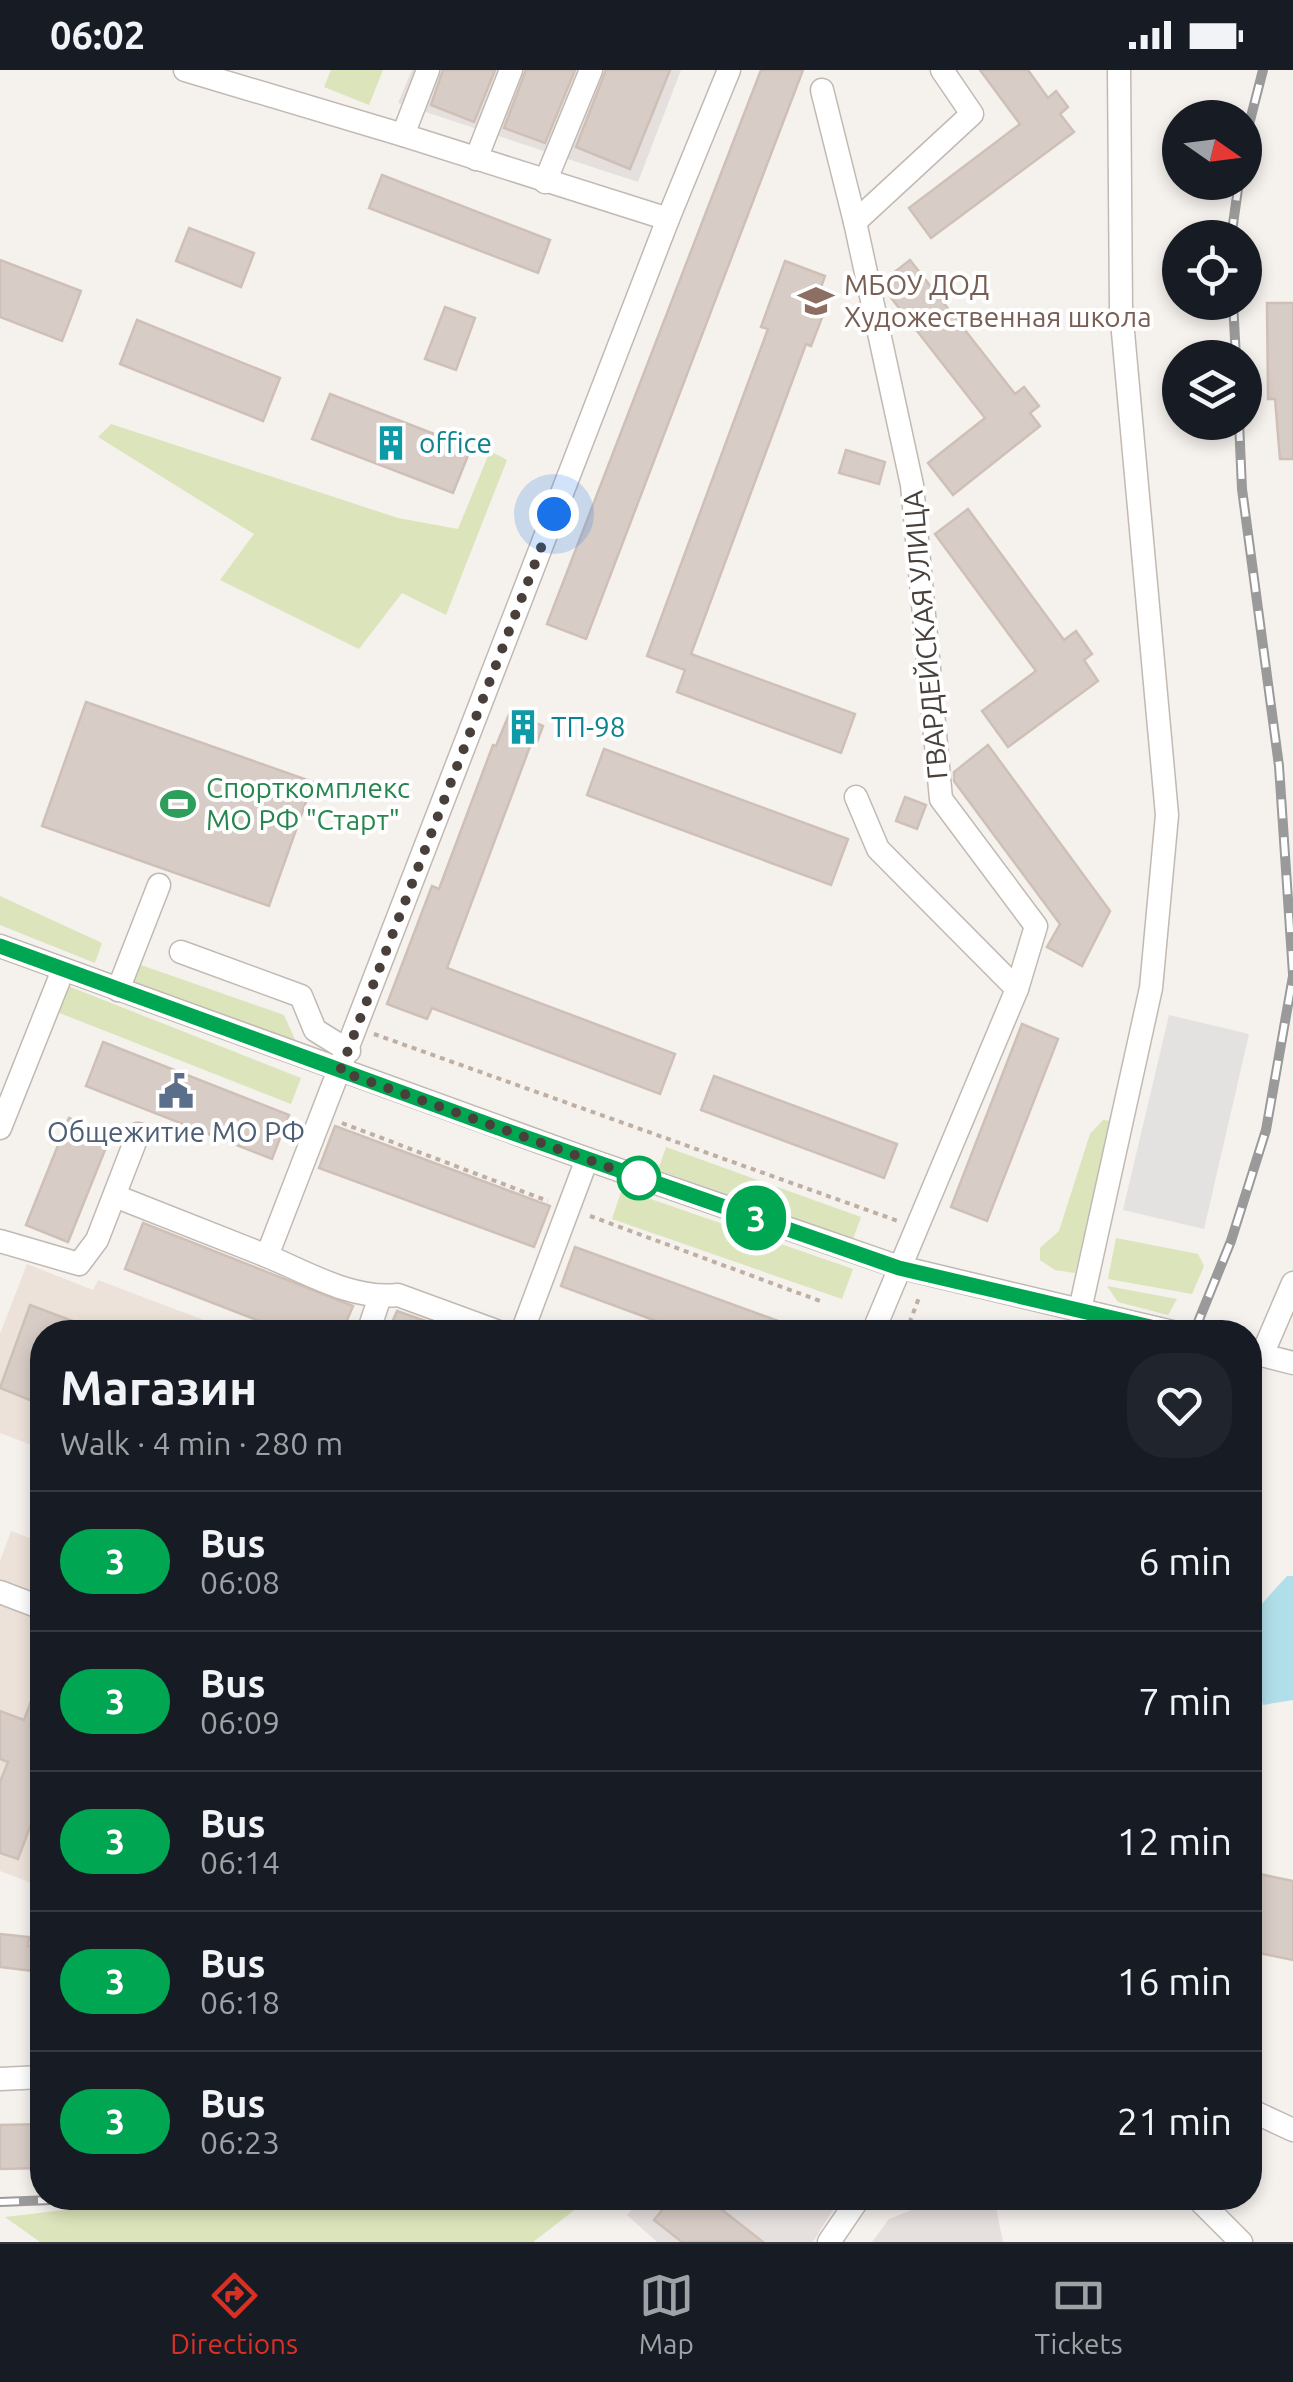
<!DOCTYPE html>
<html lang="en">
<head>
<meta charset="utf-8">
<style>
  :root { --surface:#171b24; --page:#20242c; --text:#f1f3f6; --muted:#9ea1a6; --line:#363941; --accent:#d93025 }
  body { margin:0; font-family:Ubuntu,sans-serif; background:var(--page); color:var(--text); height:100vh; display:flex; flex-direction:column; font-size:38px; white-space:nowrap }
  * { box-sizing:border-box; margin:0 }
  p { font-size:32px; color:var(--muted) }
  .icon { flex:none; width:55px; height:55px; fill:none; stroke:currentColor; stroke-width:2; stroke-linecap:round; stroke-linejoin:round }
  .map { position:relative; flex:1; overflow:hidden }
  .panel { position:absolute; left:30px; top:1250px; width:1232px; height:890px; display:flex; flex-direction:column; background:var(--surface); border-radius:40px; box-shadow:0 5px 15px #0003 }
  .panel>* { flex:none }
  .badge { padding:0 20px; border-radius:32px; font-size:35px; line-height:65px }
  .needle { width:65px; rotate:104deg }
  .buttons { position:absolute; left:1162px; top:30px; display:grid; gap:20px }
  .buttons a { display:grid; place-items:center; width:100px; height:100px; border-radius:50%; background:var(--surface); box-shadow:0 5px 15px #0003; font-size:50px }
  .you { position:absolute; width:50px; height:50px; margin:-25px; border:8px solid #fff; border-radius:50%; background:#1a73e8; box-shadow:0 0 0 15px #1a73e833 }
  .map>.badge { position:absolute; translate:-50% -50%; box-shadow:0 0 0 5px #fff }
  .round { display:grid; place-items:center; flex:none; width:105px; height:105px; border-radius:40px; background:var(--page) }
  .overview { display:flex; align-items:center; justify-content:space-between; height:170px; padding:0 30px }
  h1 { font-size:48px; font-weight:700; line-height:75px }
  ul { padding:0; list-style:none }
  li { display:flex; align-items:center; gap:30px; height:140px; padding:0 30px; border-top:2px solid var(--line) }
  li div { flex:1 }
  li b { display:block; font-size:38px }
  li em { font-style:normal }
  li .badge { min-width:110px; font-weight:700; text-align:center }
  .status { display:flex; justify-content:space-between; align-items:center; height:70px; padding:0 50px; background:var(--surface); direction:ltr }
  .status svg { height:28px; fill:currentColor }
  .dock { display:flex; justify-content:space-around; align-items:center; height:140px; border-top:2px solid var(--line); background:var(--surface); font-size:28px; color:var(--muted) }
  .dock a { display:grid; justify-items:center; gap:5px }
  .dock .current { color:var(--accent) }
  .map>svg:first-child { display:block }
  .industrial { fill:#e5e0de }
  .education { fill:#ece2d9 }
  .green { fill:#dbe4bb }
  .parking { fill:#e4e2e0 }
  .water { fill:#b1dfe9 }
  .building { fill:#d8cdc6; stroke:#cfc0b7; stroke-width:2.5 }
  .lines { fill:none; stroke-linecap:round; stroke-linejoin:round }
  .minor-casing { stroke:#c2b9b3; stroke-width:25 }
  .path { stroke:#bfafa3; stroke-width:4; stroke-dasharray:5 5; stroke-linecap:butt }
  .minor { stroke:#fff; stroke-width:22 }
  .rail-casing { stroke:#9a9a9a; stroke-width:10 }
  .rail { stroke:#fff; stroke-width:6; stroke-dasharray:19; stroke-linecap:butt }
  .line-casing { stroke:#fff; stroke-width:22 }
  .line { stroke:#00a651; stroke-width:15 }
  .walk { stroke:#49403b; stroke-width:10; stroke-dasharray:0 18 }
  .stop-dot { fill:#fff; stroke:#00a651; stroke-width:5 }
  .labels { text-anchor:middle; stroke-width:8; stroke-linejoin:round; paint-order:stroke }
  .education-label { font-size:28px; fill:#785e54; stroke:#fff; text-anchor:start }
  .culture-label { font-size:28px; fill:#0d838f; stroke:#fff; text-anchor:start }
  .street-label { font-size:28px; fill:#49403b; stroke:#fff }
  .leisure-label { font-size:28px; fill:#27864d; stroke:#fff; text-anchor:start }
  .service-label { font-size:28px; fill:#4e5e75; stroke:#fff }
</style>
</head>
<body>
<div class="status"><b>06:02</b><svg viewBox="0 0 49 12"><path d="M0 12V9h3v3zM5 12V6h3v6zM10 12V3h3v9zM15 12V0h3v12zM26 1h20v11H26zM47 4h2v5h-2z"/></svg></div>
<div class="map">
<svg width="1293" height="2172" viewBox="0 0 1293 2172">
  <rect width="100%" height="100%" fill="#f5f1ed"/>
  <!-- industrial -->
  <g class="industrial">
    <polygon points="412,0 681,0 638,112 398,33"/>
    <polygon points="642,2128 840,2128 813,2172 657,2172 627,2145"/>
    <polygon points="942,2128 994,2128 1003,2172 872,2172 889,2149"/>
  </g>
  <!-- education -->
  <g class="education">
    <polygon points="27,1194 93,1220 98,1210 235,1262 42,1262 42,1379 0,1363 0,1264"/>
    <polygon points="42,1452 42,1817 0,1801 0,1491 11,1461 35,1470"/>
  </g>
  <!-- green -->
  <g class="green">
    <polygon points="331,0 383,0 369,35 324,17"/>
    <polygon points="111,354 398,448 458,459 490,381 507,390 446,545 402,523 359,579 220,510 254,464 98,367"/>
    <polygon points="0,826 102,873 95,893 0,855"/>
    <polygon points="141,895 284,945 298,976 131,914"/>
    <polygon points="68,916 301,1008 291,1034 57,942"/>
    <polygon points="1103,1050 1111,1051 1075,1203 1055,1200 1040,1190 1040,1178 1059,1161 1090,1064"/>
    <polygon points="666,1077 861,1147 853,1169 658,1100"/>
    <polygon points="622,1119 853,1199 842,1229 612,1149"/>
    <polygon points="1116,1168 1198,1184 1204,1196 1192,1224 1108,1209"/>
    <polygon points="1107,1216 1177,1229 1168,1245 1118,1232"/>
    <polygon points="291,2128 590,2128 533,2172 40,2172 5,2147 108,2135"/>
  </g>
  <!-- parking -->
  <polygon class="parking" points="1169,945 1249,964 1204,1159 1123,1140"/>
  <!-- water -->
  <polygon class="water" points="1287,1506 1293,1506 1293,1630 1263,1635 1258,1618 1250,1621 1250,1547"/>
  <!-- building -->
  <g class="building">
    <polygon points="443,0 495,0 474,52 431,35"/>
    <polygon points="526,0 575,0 545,73 504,58"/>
    <polygon points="606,0 670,0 630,99 576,77"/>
    <polygon points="761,0 803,0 586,569 547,554"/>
    <polygon points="980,0 1028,0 1048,28 1056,21 1068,37 1060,44 1074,62 931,168 909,138 1020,54"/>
    <polygon points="382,105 550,170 538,203 369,138"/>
    <polygon points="189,158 254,183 241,217 176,191"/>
    <polygon points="0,190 81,221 62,271 0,247"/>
    <polygon points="910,190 1015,324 1024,317 1039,336 1030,343 1040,356 953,425 928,393 985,348 885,220 883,211"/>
    <polygon points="785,191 825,206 820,220 831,224 811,276 806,274 691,584 855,644 841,683 677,622 685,600 647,586 768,259 761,257"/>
    <polygon points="1267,233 1293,233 1293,389 1280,389 1275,329 1268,329"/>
    <polygon points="445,237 475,248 456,300 425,289"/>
    <polygon points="137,250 280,308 263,351 120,294"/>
    <polygon points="330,324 471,378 453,423 312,369"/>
    <polygon points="846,380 885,392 879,414 839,403"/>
    <polygon points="968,439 1064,570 1076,561 1092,584 1084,590 1098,611 1008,677 982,641 1036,601 935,464"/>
    <polygon points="86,632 313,712 269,836 42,756"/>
    <polygon points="510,642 543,656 537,672 532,671 447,898 675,984 660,1024 432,938 427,949 387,934 432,816 439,819 493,675 496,676"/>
    <polygon points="988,675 1110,841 1082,896 1047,877 1060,854 954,711 954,702"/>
    <polygon points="604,679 848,769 831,815 587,725"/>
    <polygon points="905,727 926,735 917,759 896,751"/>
    <polygon points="1022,954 1058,969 987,1151 951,1137"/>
    <polygon points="103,972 289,1045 272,1089 86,1016"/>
    <polygon points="714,1006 897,1074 884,1108 701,1040"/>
    <polygon points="69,1048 111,1065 68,1172 26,1155"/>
    <polygon points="335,1056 550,1136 534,1177 319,1098"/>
    <polygon points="143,1153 353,1236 342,1262 288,1262 125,1199"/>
    <polygon points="575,1177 803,1260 803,1262 686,1262 561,1216"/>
    <polygon points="30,1235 99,1261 42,1262 42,1335 0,1318"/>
    <polygon points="397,1241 457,1262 388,1262"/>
    <polygon points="41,1605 42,1725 18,1789 0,1783 0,1712 8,1692 0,1689 0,1641 24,1650"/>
    <polygon points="1250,1802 1293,1811 1293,1890 1250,1881"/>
    <polygon points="0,1864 29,1867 28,1876 42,1877 42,1902 0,1897"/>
    <polygon points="42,2054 42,2098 0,2099 0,2055"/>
    <polygon points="672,2128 707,2128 763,2172 682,2172 654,2150"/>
  </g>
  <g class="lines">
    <defs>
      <g id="minor">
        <polyline points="185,0 403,65 668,149"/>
        <polyline points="822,20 855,152"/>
        <polyline points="403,65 428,0"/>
        <polyline points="476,89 511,0"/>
        <polyline points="545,112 591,0"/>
        <polyline points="856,727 878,779 1017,919"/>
        <polyline points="0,876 587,1089 899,1197 1172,1262"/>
        <polyline points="181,882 301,926 315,960 349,981"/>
        <polyline points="118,920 159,815"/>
        <polyline points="0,1058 63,900"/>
        <polyline points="115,1126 267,1186 668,149 729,0"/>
        <polyline points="0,1171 79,1194 97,1170 138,1064"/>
        <path d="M267,1186C308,1203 352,1230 398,1225L499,1262"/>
        <polyline points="1080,1240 1151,918 1167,745 1121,240 1119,0"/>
        <polyline points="368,1262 380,1227"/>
        <polyline points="522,1262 587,1089"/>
        <polyline points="873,1262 1017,919 1036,856 941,729 912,415 855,152 972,44 942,0"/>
        <polyline points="1250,1282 1293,1293"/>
        <polyline points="1262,1285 1293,1213"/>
        <polyline points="0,1522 42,1538"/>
        <polyline points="0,2009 42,2007"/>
        <polyline points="1250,2040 1293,2060"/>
        <polyline points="1197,2128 1241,2172"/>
        <polyline points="829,2172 859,2128"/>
      </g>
    </defs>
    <!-- minor casing -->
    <use href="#minor" class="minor-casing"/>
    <!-- path -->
    <g class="path">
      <polyline points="374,964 898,1151"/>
      <polyline points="342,1053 548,1131"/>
      <polyline points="590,1146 820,1231"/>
      <polyline points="906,1262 920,1225"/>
    </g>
    <!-- minor -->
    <use href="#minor" class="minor"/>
    <defs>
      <g id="rail">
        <polyline points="1245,70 1263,0"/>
        <polyline points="1231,168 1239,112"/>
        <polyline points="1233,232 1236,288"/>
        <polyline points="1239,352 1242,419 1279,696 1293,904"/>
        <polyline points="1194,1262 1231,1171 1266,1060 1293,906"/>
        <polyline points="0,2132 102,2128"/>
      </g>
    </defs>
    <!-- rail casing -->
    <use href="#rail" class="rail-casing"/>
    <!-- rail -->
    <use href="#rail" class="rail"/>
  </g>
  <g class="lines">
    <defs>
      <polyline id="line" points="0,876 493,1056 899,1198 1172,1262"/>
    </defs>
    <!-- line casing -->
    <use href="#line" class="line-casing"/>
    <!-- line -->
    <use href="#line" class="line"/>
    <!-- walk -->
    <polyline class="walk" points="554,444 340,1001 639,1108"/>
  </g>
  <!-- icons -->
  <defs>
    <symbol id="school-bare" viewBox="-9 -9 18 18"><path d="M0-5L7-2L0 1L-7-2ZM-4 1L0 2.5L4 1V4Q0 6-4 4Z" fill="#8d6e63" stroke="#fff" stroke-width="2.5" paint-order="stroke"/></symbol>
    <symbol id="building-bare" viewBox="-9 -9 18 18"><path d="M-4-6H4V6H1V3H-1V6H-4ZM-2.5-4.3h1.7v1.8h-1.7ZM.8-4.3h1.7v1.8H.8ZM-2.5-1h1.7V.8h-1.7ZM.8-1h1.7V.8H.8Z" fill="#0f9aa8" stroke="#fff" stroke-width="2.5" paint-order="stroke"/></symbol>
    <symbol id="stadium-bare" viewBox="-9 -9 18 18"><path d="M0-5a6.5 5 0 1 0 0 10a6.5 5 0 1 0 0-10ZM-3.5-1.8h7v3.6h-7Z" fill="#2e9e5b" stroke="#fff" stroke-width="2.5" paint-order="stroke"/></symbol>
    <symbol id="civic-bare" viewBox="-9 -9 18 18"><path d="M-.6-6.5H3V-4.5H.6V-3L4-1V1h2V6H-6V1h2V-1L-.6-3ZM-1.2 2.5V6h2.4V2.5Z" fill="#5c6f8a" stroke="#fff" stroke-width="2.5" paint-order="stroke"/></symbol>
  </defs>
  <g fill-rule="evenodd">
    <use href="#school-bare" x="791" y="206" width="50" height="50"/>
    <use href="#building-bare" x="366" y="348" width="50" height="50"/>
    <use href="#building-bare" x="498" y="632" width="50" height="50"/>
    <use href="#stadium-bare" x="153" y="709" width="50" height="50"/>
    <use href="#civic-bare" x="151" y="996" width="50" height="50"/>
  </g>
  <!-- markers -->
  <circle class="stop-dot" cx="639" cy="1108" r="20"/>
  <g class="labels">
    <!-- education labels -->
    <g class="education-label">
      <text x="844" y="225">МБОУ ДОД<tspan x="844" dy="32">Художественная школа</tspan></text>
    </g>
    <!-- culture labels -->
    <g class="culture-label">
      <text x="419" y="383">office</text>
      <text x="551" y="667">ТП-98</text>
    </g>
    <!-- street labels -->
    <g class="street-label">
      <text transform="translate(925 565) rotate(-95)" y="10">ГВАРДЕЙСКАЯ УЛИЦА</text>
    </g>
    <!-- leisure labels -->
    <g class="leisure-label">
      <text x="206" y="728">Спорткомплекс<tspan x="206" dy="32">МО РФ "Старт"</tspan></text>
    </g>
    <!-- service labels -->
    <g class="service-label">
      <text x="176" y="1072">Общежитие МО РФ</text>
    </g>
  </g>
</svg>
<div class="buttons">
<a><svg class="needle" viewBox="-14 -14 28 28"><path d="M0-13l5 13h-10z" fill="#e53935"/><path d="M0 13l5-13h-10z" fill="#9ea1a6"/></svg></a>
<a><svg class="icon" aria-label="locate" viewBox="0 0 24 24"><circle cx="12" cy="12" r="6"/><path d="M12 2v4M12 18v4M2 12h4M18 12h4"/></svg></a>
<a><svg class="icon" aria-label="layers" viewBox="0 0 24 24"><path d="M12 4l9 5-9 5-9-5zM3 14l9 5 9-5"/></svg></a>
</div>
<div class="you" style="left:554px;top:444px"></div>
<b class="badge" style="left:756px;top:1148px;background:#00a651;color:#fff">3</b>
<section class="panel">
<div class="overview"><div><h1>Магазин</h1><p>Walk · 4 min · 280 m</p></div><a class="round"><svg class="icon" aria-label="heart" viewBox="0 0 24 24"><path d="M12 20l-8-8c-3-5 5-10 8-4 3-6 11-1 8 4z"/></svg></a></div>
<ul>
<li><span class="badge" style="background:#00a651;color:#fff">3</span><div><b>Bus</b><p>06:08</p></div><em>6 min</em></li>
<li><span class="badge" style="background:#00a651;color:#fff">3</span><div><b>Bus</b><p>06:09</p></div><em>7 min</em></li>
<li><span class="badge" style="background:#00a651;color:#fff">3</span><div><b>Bus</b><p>06:14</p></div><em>12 min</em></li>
<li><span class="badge" style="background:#00a651;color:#fff">3</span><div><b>Bus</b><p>06:18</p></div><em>16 min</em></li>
<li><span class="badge" style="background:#00a651;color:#fff">3</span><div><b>Bus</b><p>06:23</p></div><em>21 min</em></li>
</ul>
</section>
</div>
<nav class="dock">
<a class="current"><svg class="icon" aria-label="directions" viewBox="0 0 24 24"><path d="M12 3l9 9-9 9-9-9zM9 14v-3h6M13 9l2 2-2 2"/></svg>Directions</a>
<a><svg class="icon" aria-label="map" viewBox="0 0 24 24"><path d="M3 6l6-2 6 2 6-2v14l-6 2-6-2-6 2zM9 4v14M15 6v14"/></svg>Map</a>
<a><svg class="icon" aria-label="tickets" viewBox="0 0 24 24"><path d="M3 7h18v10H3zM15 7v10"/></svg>Tickets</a>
</nav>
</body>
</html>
